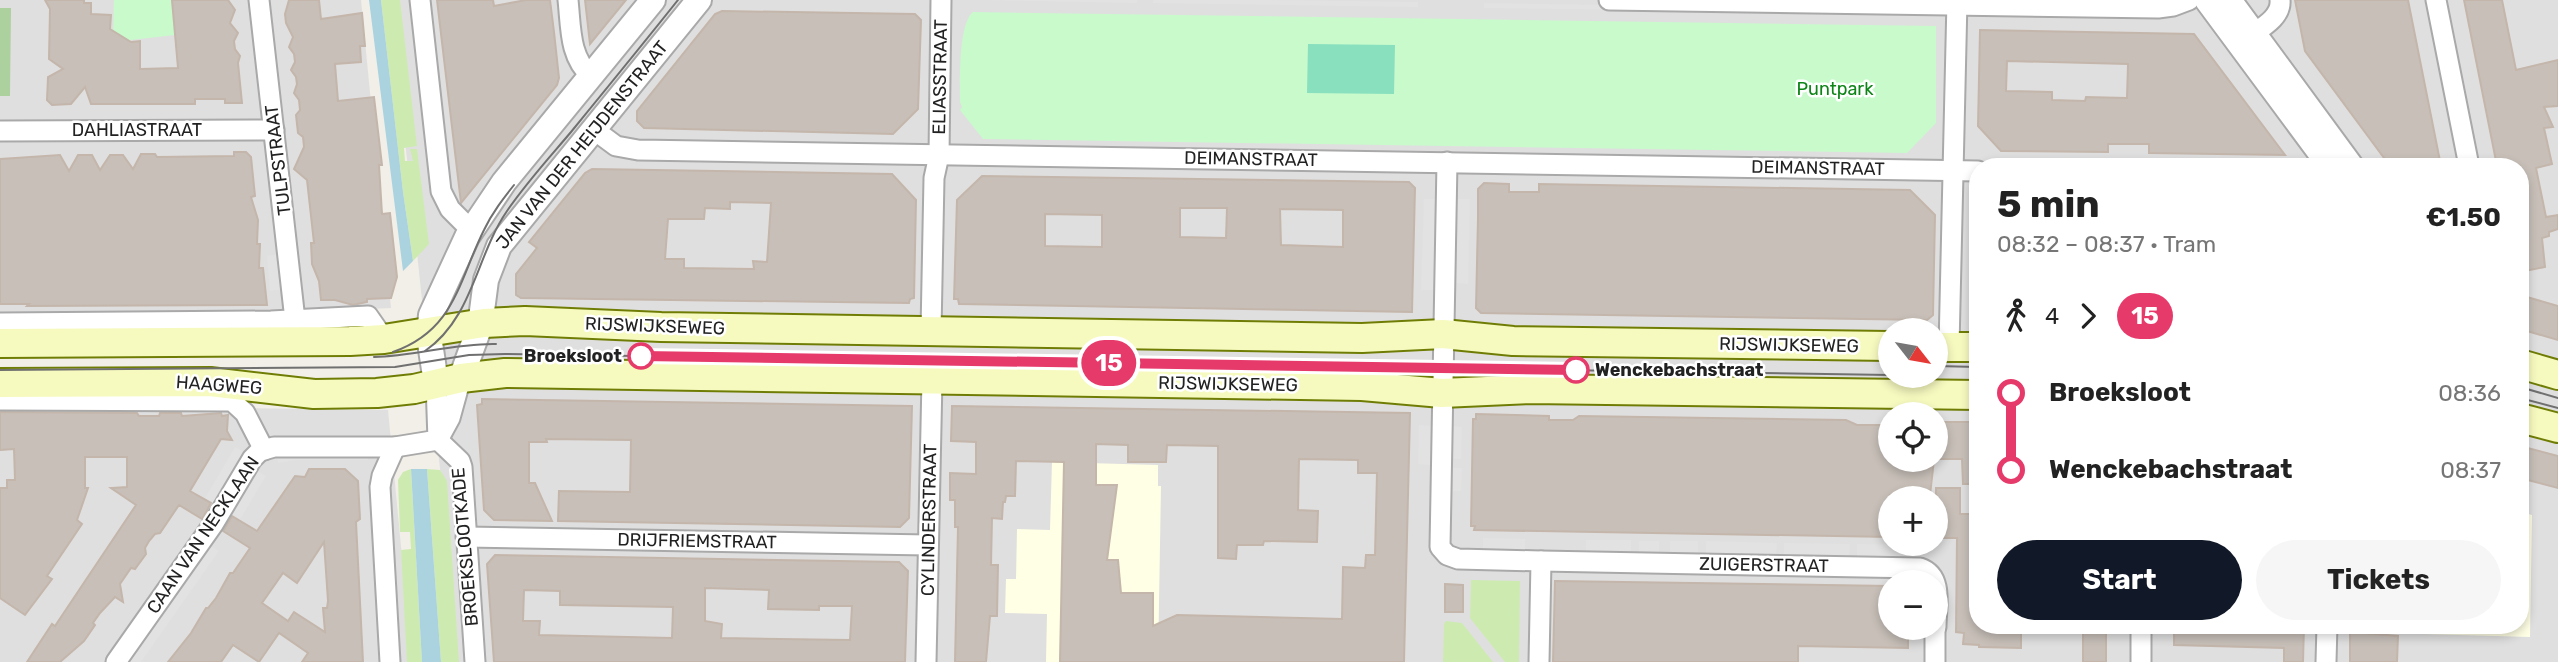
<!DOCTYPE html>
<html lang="en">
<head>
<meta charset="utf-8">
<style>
  :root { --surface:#fff; --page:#f6f6f6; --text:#222; --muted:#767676; --accent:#111827 }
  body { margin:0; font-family:Rubik,sans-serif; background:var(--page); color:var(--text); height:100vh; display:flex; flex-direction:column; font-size:26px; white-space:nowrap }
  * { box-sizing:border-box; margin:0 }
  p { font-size:23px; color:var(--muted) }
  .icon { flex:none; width:38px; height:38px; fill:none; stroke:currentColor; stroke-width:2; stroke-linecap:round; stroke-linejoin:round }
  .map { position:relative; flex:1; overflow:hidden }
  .panel { position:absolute; left:1969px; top:158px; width:560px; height:476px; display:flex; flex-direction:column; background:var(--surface); border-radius:28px; box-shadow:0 4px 10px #0003 }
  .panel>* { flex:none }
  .badge { padding:0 14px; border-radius:23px; font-size:24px; line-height:46px }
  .needle { width:46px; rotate:121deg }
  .tools { position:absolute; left:1878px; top:318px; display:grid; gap:14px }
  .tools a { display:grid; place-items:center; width:70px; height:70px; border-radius:50%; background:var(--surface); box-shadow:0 4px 10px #0003; font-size:35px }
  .map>.badge { position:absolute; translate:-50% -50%; box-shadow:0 0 0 4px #fff }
  .legs { display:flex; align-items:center; gap:10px; height:77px; padding:0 28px; font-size:23px }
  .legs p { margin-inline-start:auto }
  .headline { display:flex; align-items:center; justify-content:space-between; height:119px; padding:0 28px }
  h1 { font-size:38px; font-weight:700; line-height:52px }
  .primary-button { display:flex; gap:14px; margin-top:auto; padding:14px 28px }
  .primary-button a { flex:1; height:80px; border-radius:42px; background:var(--accent); color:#fff; font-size:28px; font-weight:700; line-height:80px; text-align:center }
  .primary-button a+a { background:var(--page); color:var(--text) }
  ul { padding:0 28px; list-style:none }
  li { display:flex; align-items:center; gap:24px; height:77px; font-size:26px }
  li i { display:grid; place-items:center; width:10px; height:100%; margin:0 9px; background:currentColor }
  li i::after { content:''; width:18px; height:18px; margin:-9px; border:5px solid; border-radius:50%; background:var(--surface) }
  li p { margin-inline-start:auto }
  li:first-child i { background:linear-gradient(#0000 50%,currentColor 0) }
  li:last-child i { background:linear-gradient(currentColor 50%,#0000 0) }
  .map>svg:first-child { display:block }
  .residential { fill:#e0dfdf; fill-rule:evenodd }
  .education { fill:#ffffe5 }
  .grass { fill:#cdebb0 }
  .forest { fill:#add19e }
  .park { fill:#c8facc }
  .pitch { fill:#88e0be }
  .parking { fill:#e2e2e2 }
  .water { fill:#aad3df }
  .building { fill:#c7bfb8; stroke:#c4b6ab; stroke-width:2; fill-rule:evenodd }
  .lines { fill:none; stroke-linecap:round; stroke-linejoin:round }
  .minor-casing { stroke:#a9a9a9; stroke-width:23 }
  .tertiary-casing { stroke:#a9a9a9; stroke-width:28 }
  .secondary-casing { stroke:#707d05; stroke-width:32 }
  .minor { stroke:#fff; stroke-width:19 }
  .tertiary { stroke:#fff; stroke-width:24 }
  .secondary { stroke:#f7fabf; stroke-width:28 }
  .tram { stroke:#707070; stroke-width:2 }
  .line-1-casing { stroke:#fff; stroke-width:16 }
  .line-1 { stroke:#e63a6b; stroke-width:10 }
  .stop-1-dot { fill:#fff; stroke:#e63a6b; stroke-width:3.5 }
  .labels { text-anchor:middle; stroke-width:5; stroke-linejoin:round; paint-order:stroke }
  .street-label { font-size:18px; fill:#222; stroke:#fff }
  .park-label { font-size:18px; fill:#0c8416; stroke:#fff }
  .stop-label { font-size:18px; font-weight:bold; fill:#222; stroke:#fff; text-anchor:end }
</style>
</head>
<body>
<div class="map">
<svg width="2558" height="662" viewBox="0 0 2558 662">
  <rect width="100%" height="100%" fill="#f2efe9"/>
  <!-- residential -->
  <g class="residential">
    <polygon points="0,0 361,0 391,308 129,320 0,323"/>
    <path d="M390,0H2558V662H454L441,478ZM1978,166H2520V625H1978ZM1890,331H1936V376H1890ZM1890,415H1936V460H1890ZM1890,499H1936V544H1890ZM1890,583H1936V628H1890Z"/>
    <polygon points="0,405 388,410 412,662 0,662"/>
  </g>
  <!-- education -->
  <g class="education">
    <polygon points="1052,462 1158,465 1158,486 1161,486 1158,662 1046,662 1047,614 1005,613 1006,579 1016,579 1017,529 1050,530"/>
    <polygon points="2520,512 2532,515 2530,637 2352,632 2352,625 2520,625"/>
  </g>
  <!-- grass -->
  <g class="grass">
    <polygon points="381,0 400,0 417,146 404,148 405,161 413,161 410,149 417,149 429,244 413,261 403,192"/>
    <polygon points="411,469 422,662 407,662 401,550 411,549 410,532 400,532 398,480 403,472"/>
    <polygon points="427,469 440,470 447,481 459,662 441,662"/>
    <polygon points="1471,580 1520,581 1519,662 1505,662 1470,618"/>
    <polygon points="1446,621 1462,623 1493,662 1443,662 1444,624"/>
  </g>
  <!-- forest -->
  <polygon class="forest" points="0,8 11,8 10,96 0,96"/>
  <!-- park -->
  <g class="park">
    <polygon points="114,0 171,0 175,35 113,42"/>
    <path d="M973,12L1936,26V123L1907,153L983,139L960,110L962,107L960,102C960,83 958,24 973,12Z"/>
  </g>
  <!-- pitch -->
  <polygon class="pitch" points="1308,44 1395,45 1394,94 1307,93"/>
  <!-- parking -->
  <g class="parking">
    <polygon points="984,0 1137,0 1137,3"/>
    <polygon points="1153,0 1268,0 1418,2 1418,7 1153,3"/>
    <polygon points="1484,3 1917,10 1917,14 1484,8"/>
    <polygon points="1481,153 1682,156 1682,160 1481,158"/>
    <polygon points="2003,161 2117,163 2117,166 2003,166"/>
    <polygon points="1424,199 1436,199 1434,290 1421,290"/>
    <polygon points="1457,199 1470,199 1468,284 1455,283"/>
    <polygon points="280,254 284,289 270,291 267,256"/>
    <polygon points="1419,425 1433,426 1432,465 1418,464"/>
    <polygon points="1448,426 1462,427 1461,459 1448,459"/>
    <polygon points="235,447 246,453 206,521 195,515"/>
    <polygon points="290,456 368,456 368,460 294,460 278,463 277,458"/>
    <polygon points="1448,468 1462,468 1461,491 1447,491"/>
    <polygon points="256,470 266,476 233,531 223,525"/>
    <polygon points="1483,538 1525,539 1525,553 1483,552"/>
    <rect x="1586" y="540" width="45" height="14"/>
    <rect x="1639" y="541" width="20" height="14"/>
    <rect x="1670" y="541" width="28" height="14"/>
    <polygon points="1706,541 1777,543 1776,557 1706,556"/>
    <polygon points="1784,543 1850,544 1849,558 1784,557"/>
    <polygon points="208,544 219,551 141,662 126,662"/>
    <polygon points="1857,544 1919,545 1919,559 1857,558"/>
    <polygon points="1943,584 1949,585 1947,662 1942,662"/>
  </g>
  <!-- water -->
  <g class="water">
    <polygon points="369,0 381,0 403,192 413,261 403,271"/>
    <polygon points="411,469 427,469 441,662 422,662"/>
  </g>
  <!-- building -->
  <g class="building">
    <polygon points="45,0 84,0 84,3 91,3 91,14 111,15 110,29 131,42 140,41 140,69 178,68 172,0 228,0 235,10 230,23 238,33 234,41 235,49 240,56 238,63 242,103 225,103 225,99 195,99 195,104 91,104 85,87 71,104 52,105 47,100 48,77 63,69 49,59 50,9"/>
    <polygon points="289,0 319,0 321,19 362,13 365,46 360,46 361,62 335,64 338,101 374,97 382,165 379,165 382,214 390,213 397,277 391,298 367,299 367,302 353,305 335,300 321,300 319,281 312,264 311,243 314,243 307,180 294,169 304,147 303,137 298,133 296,115 300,110 299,100 294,93 297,84 296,77 291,70 295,62 294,54 289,47 293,37 286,23 285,14"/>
    <polygon points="437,0 493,0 494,6 526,0 550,0 554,32 559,78 557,85 461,203"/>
    <polygon points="585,0 626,0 590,44"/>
    <polygon points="2295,0 2408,0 2441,166 2390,166 2305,51"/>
    <polygon points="2464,0 2502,0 2516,70 2558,60 2558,106 2544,107 2553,127 2544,128 2552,164 2536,168 2546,217 2558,215 2558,229 2549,232 2549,236 2542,238 2545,267 2520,272 2520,166 2497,166"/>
    <polygon points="722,11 915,14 921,20 918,109 893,134 644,128 637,121 637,111 715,14"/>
    <path d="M1980,30L2194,34L2285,155L2149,153V144H2108V152L2001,151L1978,126ZM2007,61L2128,64L2127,98L2086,97L2085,101L2052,100V92L2006,91Z"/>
    <polygon points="234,152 246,152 251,157 255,196 251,197 258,220 257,244 260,244 259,268 263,268 267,305 27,306 29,304 0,304 0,159 60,155 69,171 78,155 92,155 100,170 110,155 123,155 133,169 141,154 155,154 157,157 234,156"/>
    <path d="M592,169L892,174L916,200L914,298L910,299L909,303L521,298L516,295V274L537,248L529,242L585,173ZM730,202L771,203L767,262L753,261L754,269L684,268V259H665L668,219H704L705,208L730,209Z"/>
    <path d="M982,176L1409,182L1415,188L1412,312L959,304L958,299H954L957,200ZM1180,208H1227L1226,238L1180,237ZM1280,209L1343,210V247L1281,245ZM1045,214L1102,215V247L1045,246Z"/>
    <polygon points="1484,183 1509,184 1509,192 1539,192 1539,184 1910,190 1935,215 1933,315 1927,320 1481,313 1476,308 1478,218 1478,189"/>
    <polygon points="2520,295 2558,306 2558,340 2520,329"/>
    <polygon points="482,399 912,406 909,518 900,527 558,521 559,491 630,492 631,440 546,439 547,442 529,442 529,483 535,483 552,521 494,520 484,510 477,405 482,404"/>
    <path d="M952,406L1410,413L1404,662H1060L1064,462L1016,461L1015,496H1006L1005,502H1003L1002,519L992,518L991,565H998L997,616H990L986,662H955L958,527H955V500H950V473L976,474V442L951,441ZM1096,444L1128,445V462H1166L1167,445L1218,446V558L1236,559L1237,545H1263L1264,541L1317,542L1318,511L1298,510L1299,459L1358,460V473H1377L1375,555H1366L1365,568L1343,567L1342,619L1177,615L1153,626V593H1121L1118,560H1107L1117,485H1096Z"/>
    <polygon points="0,412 137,413 139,416 159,416 160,413 181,413 182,416 221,413 222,416 228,415 227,431 232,440 221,439 190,491 211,503 204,516 202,519 179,505 160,533 155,534 149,541 145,548 146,554 135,569 131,568 120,584 123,602 115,597 100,613 93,623 95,625 84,641 60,662 27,662 52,624 55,626 63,614 136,505 111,488 127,487 127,457 85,457 85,488 88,488 77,520 82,524 47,576 52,579 25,615 0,598 0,488 7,488 7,480 15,480 14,449 0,450"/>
    <polygon points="1476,414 1549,416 1549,420 1573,420 1579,416 1846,420 1857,425 1890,425 1890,460 1934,460 1930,495 1890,495 1890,537 1474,530 1475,526 1471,526 1473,419 1476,419"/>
    <polygon points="1936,422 1978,422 1978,484 1963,484 1962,459 1936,459"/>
    <polygon points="2520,446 2558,456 2558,488 2520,478"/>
    <path d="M309,469H345L358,481L360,519L356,522L363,662H302L308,653L279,633L259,662L233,645L221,662H168L191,633L206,608H208L216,598L230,573H233L250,548L223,531L232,516L257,531L295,476L305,477ZM324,542L328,601L327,608H323L325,632L294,612L288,621L262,603L283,573L297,583Z"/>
    <polygon points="1936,488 1960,488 1960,514 1978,514 1978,625 2021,625 2021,648 1979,647 1979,645 1963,644 1964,633 1956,632 1957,538 1936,538"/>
    <path d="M495,555L899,562L908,571L905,662H494L487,564ZM705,588L769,590L768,609L819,610V606H852L850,640L721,638L722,624L705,621ZM524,590L560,591V605L673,607L672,638L539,635L540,621H523Z"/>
    <polygon points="1555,581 1890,586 1890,629 1908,629 1908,648 1798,646 1798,662 1553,662"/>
    <polygon points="1445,584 1463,585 1463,612 1445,612"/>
    <rect x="2083" y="625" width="23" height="37"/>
    <polygon points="2174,625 2304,625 2303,662 2284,662 2284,648 2174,645"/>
    <polygon points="2350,632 2398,636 2397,662 2350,662"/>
  </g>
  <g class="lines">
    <defs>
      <g id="minor">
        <polyline points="259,0 295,320"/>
        <polyline points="420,0 441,191 450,209 471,230"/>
        <path d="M568,0C571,27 569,57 591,76"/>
        <polyline points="1609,0 2158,8 2173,6 2189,0"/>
        <polyline points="2436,0 2469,166"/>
        <path d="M2243,41C2257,30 2282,19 2280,0"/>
        <polyline points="593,129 616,146 638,150 1978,171"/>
        <polyline points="0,131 274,130"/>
        <polyline points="1447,162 1440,547 1447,555 1458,559 1541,561 1539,662"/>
        <polyline points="0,323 271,321 368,316 384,339"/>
        <polyline points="931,331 934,178 939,155 941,0"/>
        <polyline points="1949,347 1957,0"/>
        <polyline points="436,383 438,440 460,461 462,467 475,662"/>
        <polyline points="0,400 232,401 245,413 264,450"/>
        <polyline points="466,537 928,545"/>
        <path d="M1541,561L1920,568C1944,576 1936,607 1936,627"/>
        <polyline points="116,662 214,523 252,459 260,451 274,447 395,447 438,440 450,418 461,378"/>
        <polyline points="390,662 380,487 382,476 395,447"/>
        <polyline points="926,662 932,379"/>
        <polyline points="1935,662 1935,628"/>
        <polyline points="2141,662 2141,625"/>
        <polyline points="2326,662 2327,625"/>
      </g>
      <g id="tertiary">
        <polyline points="2207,0 2330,166"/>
        <polyline points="2229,0 2351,166"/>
        <polyline points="461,378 480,326 486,280 499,246 699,0"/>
        <polyline points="436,383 429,336 431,315 467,237 504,182 653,0"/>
      </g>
      <g id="secondary">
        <polyline points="0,343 350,341 384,339 484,323 525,321 661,327 1362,338 1443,334 1513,341 1890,346"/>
        <polyline points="1936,347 1978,347"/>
        <polyline points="2520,364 2558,375"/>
        <polyline points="0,383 210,382 314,394 377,393 414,389 461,378 505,373 1362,386 1442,393 1530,389 1978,395"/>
        <polyline points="2520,418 2558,428"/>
      </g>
    </defs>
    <!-- minor casing -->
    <use href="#minor" class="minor-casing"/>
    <!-- tertiary casing -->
    <use href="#tertiary" class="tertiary-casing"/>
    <!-- secondary casing -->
    <use href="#secondary" class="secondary-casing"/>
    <!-- minor -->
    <use href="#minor" class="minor"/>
    <!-- tertiary -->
    <use href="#tertiary" class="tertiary"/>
    <!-- secondary -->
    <use href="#secondary" class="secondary"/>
    <!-- tram -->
    <g class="tram">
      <path d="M425,351C473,318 476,256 507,211C526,183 549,158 571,132C607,88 643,44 678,0"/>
      <path d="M393,352C455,330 458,282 484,230C492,213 503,199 514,185"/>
      <path d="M374,357C415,356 455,343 496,344"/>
      <polyline points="1936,366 1978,367"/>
      <polyline points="0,370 395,367 469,355 505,354 1890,375"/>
      <polyline points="2520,387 2558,398"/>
      <polyline points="2520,398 2558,408"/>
    </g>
  </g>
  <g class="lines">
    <defs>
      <polyline id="line-1" points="641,356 1576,370"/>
    </defs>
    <!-- line-1 casing -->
    <use href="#line-1" class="line-1-casing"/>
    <!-- line-1 -->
    <use href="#line-1" class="line-1"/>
  </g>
  <!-- markers -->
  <g class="stop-1-dot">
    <circle cx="641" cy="356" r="12"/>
    <circle cx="1576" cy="370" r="12"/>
  </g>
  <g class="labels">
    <!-- street labels -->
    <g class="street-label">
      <text transform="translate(940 77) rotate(-89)" y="6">ELIASSTRAAT</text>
      <text x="137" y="136">DAHLIASTRAAT</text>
      <text transform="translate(582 145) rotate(-51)" y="6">JAN VAN DER HEIJDENSTRAAT</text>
      <text transform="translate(1251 159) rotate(1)" y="6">DEIMANSTRAAT</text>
      <text transform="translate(278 160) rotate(-97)" y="6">TULPSTRAAT</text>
      <text transform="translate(1818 168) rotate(1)" y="6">DEIMANSTRAAT</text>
      <text transform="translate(655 326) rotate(2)" y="6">RIJSWIJKSEWEG</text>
      <text transform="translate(1789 345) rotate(1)" y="6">RIJSWIJKSEWEG</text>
      <text transform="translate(1228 384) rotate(1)" y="6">RIJSWIJKSEWEG</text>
      <text transform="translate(219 385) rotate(4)" y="6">HAAGWEG</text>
      <text transform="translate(929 520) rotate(-89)" y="6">CYLINDERSTRAAT</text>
      <text transform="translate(203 535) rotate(-56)" y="6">CAAN VAN NECKLAAN</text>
      <text transform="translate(697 541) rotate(1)" y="6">DRIJFRIEMSTRAAT</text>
      <text transform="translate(465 547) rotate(-95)" y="6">BROEKSLOOTKADE</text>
      <text transform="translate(1764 565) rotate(1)" y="6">ZUIGERSTRAAT</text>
    </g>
    <!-- park labels -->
    <g class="park-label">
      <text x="1835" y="95">Puntpark</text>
    </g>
    <!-- stop labels -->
    <g class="stop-label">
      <text x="622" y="362">Broeksloot</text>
      <text x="1595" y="376" text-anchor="start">Wenckebachstraat</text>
    </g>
  </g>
</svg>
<div class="tools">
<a><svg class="needle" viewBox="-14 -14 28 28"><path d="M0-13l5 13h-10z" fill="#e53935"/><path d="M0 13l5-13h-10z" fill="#767676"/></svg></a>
<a><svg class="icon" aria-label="locate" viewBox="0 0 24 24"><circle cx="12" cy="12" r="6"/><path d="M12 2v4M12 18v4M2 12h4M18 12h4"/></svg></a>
<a>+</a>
<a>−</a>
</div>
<b class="badge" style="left:1109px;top:363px;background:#e63a6b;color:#fff">15</b>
<section class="panel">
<div class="headline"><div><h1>5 min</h1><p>08:32 – 08:37 · Tram</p></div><b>€1.50</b></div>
<div class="legs"><svg class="icon" aria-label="walk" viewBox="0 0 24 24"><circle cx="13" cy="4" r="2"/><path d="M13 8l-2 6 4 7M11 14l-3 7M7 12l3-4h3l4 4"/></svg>4<svg class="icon" aria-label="forward" viewBox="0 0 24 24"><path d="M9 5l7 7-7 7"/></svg><b class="badge" style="background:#e63a6b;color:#fff">15</b></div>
<ul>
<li><i style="color:#e63a6b"></i><b>Broeksloot</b><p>08:36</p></li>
<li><i style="color:#e63a6b"></i><b>Wenckebachstraat</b><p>08:37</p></li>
</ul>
<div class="primary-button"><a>Start</a><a>Tickets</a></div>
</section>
</div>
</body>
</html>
